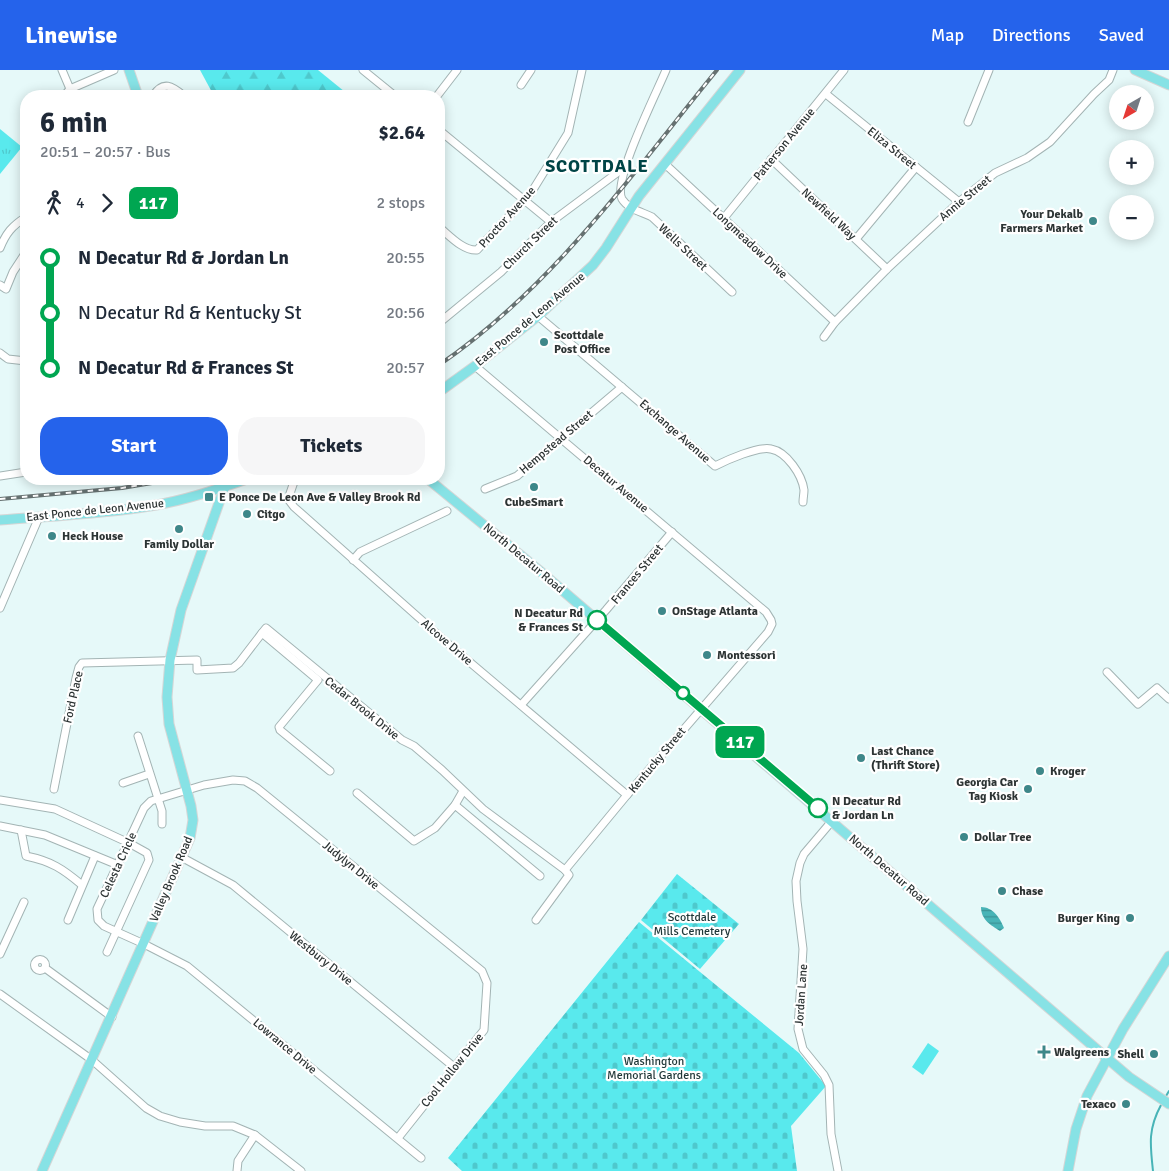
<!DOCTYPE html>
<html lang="en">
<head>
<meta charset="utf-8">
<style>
  :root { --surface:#fff; --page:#f6f6f7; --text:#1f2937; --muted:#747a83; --accent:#2563eb }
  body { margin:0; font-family:Signika,sans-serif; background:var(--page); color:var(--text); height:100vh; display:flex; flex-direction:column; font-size:19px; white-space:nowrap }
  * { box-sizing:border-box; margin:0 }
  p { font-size:16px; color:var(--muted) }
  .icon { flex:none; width:28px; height:28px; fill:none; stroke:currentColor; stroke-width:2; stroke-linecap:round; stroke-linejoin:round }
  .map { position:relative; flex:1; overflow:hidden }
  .details { position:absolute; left:20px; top:20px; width:425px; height:395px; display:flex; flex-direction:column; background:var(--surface); border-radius:20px; box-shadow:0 2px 12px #0003 }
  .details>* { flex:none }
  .badge { padding:0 10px; border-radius:8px; font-size:18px; line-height:32px }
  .needle { width:32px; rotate:219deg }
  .controls { position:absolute; left:1109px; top:15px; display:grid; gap:10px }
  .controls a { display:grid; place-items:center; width:45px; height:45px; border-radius:50%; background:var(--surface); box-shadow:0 2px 12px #0003; font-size:25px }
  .map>.badge { position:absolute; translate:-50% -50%; box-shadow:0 0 0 2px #fff }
  .legs { display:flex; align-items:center; gap:8px; height:55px; padding:0 20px; font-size:16px }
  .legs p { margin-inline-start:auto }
  .overview { display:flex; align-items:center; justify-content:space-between; height:85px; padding:0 20px }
  h1 { font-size:28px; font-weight:700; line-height:38px }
  .primary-button { display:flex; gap:10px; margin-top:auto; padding:10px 20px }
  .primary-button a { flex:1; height:58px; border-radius:20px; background:var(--accent); color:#fff; font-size:20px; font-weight:700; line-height:58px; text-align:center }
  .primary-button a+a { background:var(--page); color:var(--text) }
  ul { padding:0 20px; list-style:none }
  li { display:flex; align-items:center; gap:18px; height:55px; font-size:19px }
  li i { display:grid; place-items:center; width:8px; height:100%; margin:0 6px; background:currentColor }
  li i::after { content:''; width:12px; height:12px; margin:-6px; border:4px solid; border-radius:50%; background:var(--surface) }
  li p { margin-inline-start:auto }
  li:first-child i { background:linear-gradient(#0000 50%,currentColor 0) }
  li:last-child i { background:linear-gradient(currentColor 50%,#0000 0) }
  header { display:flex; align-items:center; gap:30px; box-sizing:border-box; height:70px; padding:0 25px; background:var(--accent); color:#fff }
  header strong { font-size:24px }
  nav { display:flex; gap:28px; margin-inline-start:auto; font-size:18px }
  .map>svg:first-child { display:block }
  .green { fill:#59e9ed }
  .forest { fill:url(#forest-firs) }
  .cemetery { fill:url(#cemetery-stones) }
  .park { fill:url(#park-tufts) }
  .water { fill:url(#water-rules) }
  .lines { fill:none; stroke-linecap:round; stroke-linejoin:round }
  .stream { stroke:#48b4b7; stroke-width:2 }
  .minor-casing { stroke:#a3b4b4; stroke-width:9 }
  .major-casing { stroke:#d5d6d6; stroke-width:11 }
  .minor { stroke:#fff; stroke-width:7 }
  .major { stroke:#87e2e5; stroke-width:9 }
  .rail-casing { stroke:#667171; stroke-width:4 }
  .rail { stroke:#fff; stroke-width:2; stroke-dasharray:5.5; stroke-linecap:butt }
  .line-1-casing { stroke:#fff; stroke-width:11 }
  .line-1 { stroke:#00a651; stroke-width:8 }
  .poi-dot { fill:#3e8789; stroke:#fff; stroke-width:2 }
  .stop-1-dot { fill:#fff; stroke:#00a651; stroke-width:2.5 }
  .labels { text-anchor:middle; stroke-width:4.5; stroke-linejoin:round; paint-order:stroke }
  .street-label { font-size:12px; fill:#2d3434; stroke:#fff }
  .poi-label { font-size:12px; font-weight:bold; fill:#2d3434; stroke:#fff; text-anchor:start }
  .stop-label { font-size:12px; font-weight:bold; fill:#2d3434; stroke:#fff; text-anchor:end }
  .park-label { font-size:12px; fill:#1f3738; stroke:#fff }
  .district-label { font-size:18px; font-weight:bold; letter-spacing:1px; fill:#004446; stroke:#fff }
</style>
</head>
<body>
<header>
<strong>Linewise</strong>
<nav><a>Map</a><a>Directions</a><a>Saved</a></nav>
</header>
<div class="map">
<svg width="1169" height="1101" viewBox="0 0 1169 1101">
  <defs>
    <pattern id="forest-firs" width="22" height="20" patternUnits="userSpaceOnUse" patternTransform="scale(1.25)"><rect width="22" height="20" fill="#59e9ed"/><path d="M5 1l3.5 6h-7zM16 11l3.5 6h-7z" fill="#4ec8cc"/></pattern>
    <pattern id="cemetery-stones" width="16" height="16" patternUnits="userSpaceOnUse" patternTransform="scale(1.25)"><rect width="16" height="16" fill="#59e9ed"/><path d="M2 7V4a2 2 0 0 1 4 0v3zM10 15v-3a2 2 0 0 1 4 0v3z" fill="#4ec8cc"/></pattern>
    <pattern id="park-tufts" width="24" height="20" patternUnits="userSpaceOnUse" patternTransform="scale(1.25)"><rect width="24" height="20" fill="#59e9ed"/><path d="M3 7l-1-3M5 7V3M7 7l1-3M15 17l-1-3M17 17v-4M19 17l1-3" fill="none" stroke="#4ec8cc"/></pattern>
    <pattern id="water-rules" width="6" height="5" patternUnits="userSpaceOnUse" patternTransform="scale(1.25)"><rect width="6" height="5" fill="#48b4b7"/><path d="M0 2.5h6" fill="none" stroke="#3c9396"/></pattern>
  </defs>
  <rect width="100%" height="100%" fill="#e6f9f9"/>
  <!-- green -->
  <polygon class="green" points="928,973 939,981 923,1005 912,997"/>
  <!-- forest -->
  <polygon class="forest" points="200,0 318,0 350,26 214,26"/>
  <!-- cemetery -->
  <g class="cemetery">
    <polygon points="677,804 739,854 700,899 641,850"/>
    <polygon points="639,852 799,983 826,1016 791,1056 797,1101 462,1101 448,1088"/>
  </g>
  <!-- park -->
  <polygon class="park" points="0,59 22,77 0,104"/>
  <!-- water -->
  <path class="water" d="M981,837C993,837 1000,848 1004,858L1000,861C991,855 981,850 981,837Z"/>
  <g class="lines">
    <!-- stream -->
    <g class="stream">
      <polyline points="1166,1026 1169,1021"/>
      <path d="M1153,1101C1150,1074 1148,1059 1161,1035"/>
    </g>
    <defs>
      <g id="minor">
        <polyline points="62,0 73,26"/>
        <polyline points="363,0 395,26"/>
        <path d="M666,0C657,22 612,111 622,129C628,139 642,142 652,147L732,222"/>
        <polyline points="521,15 531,0"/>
        <polyline points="826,24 959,132"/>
        <polyline points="64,26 70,19 114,0"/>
        <path d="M153,26C163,10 172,16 184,26"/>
        <polyline points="437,26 457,0"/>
        <polyline points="968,52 989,0"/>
        <polyline points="439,60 551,152"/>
        <polyline points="771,89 887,199"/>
        <polyline points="665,94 835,252"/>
        <polyline points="724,148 844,0"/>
        <path d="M439,157C449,165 463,181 477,180L531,123L568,63L582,0"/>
        <polyline points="856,169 916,97"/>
        <path d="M0,178C6,163 12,156 26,147"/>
        <polyline points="0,215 6,219 13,202 26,182"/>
        <path d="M538,246L715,396C727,390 758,376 771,379C787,382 802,405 804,420C804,424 803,428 803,432"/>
        <polyline points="439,253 501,202 551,152 625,97"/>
        <polyline points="824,267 835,252 887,199 959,132 995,103 1027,88 1050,72 1094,24 1109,10 1113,0"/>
        <polyline points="0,283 8,289 26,291"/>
        <polyline points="475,296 766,542 771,550 772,554 768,562 627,725 565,800 569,805 536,850"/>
        <polyline points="0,406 26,402"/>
        <polyline points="295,409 288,429 294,437 453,578 627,725"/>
        <polyline points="485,419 517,406 622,317"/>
        <polyline points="353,490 360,482 447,441"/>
        <polyline points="0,538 39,447"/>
        <polyline points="262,563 266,558 402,670 414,676 442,700 483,739 565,800"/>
        <polyline points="1107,602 1138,634 1157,618 1169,629"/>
        <polyline points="521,635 606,540 672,462"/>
        <polyline points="138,666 162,741 162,754"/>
        <polyline points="123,713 149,704"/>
        <polyline points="54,719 76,608 79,597 82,593 197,590 197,600 233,598 239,593 262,563 318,610 279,657 280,660 330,701"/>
        <polyline points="357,723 414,771 435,758 455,735 540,806"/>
        <polyline points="0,730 55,739 129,773 147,783 149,790 107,882"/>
        <polyline points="455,735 463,721"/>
        <polyline points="832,751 804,784 800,793 796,811 797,831 803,879 798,959 803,979 824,1005 829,1015 831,1064 838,1101"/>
        <polyline points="0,756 45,765 118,795"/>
        <path d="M21,760L26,786C51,791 63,799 82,815"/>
        <polyline points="183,788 233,815 454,997"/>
        <polyline points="68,850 95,786"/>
        <polyline points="0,884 24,832"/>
        <circle cx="40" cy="895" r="5.5"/>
        <polyline points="45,898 112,947"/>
        <polyline points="0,924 92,990 146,1038 160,1046 180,1052 205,1056 233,1056 255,1065 301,1101"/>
        <polyline points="398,1068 484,960 487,913 482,901 257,718 245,711 233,710 204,715 151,731 144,738 97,839 98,850 104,856 144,874 187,896 421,1088"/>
        <polyline points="237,1101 238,1091 255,1065"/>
      </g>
      <g id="major">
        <polyline points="129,0 138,26"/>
        <polyline points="1135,0 1169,15"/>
        <polyline points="439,322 475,296 538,246 593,195 606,178 639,126 740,0"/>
        <polyline points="428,409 541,502 1129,1007 1169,1034"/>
        <path d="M0,450C50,446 101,444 150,436C183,431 215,420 247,409"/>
        <polyline points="42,1101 190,768 193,750 191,736 169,654 167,627 170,590 181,540 225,416"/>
        <polyline points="1068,1101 1076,1059 1087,1026 1123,959 1169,886"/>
      </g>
    </defs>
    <!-- minor casing -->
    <use href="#minor" class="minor-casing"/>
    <!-- major casing -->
    <use href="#major" class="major-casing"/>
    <!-- minor -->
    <use href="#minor" class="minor"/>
    <!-- major -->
    <use href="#major" class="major"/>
    <defs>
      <g id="rail">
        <path d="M439,295C552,218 631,105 717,0"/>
        <polyline points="0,429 122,418 176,409"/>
      </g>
    </defs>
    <!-- rail casing -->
    <use href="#rail" class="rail-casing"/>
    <!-- rail -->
    <use href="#rail" class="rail"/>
  </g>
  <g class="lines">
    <defs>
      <polyline id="line-1" points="597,550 818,738"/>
    </defs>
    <!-- line-1 casing -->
    <use href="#line-1" class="line-1-casing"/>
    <!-- line-1 -->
    <use href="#line-1" class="line-1"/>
  </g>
  <!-- markers -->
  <g class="poi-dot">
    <circle cx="1093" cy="151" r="5"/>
    <circle cx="544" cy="272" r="5"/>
    <circle cx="534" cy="417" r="5"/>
    <rect x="204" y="422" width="10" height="10" rx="2.5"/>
    <circle cx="247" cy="444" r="5"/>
    <circle cx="179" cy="459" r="5"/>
    <circle cx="52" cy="466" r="5"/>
    <circle cx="662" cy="541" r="5"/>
    <circle cx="707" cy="585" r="5"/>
    <circle cx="861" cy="688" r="5"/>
    <circle cx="1040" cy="701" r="5"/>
    <circle cx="1028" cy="719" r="5"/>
    <circle cx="964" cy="767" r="5"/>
    <circle cx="1002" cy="821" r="5"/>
    <circle cx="1130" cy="848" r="5"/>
    <path d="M1041.5 974.5h5v5h5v5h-5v5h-5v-5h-5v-5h5z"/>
    <circle cx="1154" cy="984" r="5"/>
    <circle cx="1126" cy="1034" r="5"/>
  </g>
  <g class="stop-1-dot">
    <circle cx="597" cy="550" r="9"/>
    <circle cx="683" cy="623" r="6"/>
    <circle cx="818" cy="738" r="9"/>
  </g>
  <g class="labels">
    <!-- street labels -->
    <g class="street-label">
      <text transform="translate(784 74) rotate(-51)" y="4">Patterson Avenue</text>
      <text transform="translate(892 78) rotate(39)" y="4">Eliza Street</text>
      <text transform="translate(965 128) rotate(-40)" y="4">Annie Street</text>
      <text transform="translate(829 144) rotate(43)" y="4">Newfield Way</text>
      <text transform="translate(507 147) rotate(-48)" y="4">Proctor Avenue</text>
      <text transform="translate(530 173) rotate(-44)" y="4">Church Street</text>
      <text transform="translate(750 173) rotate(43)" y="4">Longmeadow Drive</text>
      <text transform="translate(683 177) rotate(43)" y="4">Wells Street</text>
      <text transform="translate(530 249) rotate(-40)" y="4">East Ponce de Leon Avenue</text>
      <text transform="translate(675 361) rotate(41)" y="4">Exchange Avenue</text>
      <text transform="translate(556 372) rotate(-40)" y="4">Hempstead Street</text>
      <text transform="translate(616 414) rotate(40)" y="4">Decatur Avenue</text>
      <text transform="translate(95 440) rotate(-6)" y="4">East Ponce de Leon Avenue</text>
      <text transform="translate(524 488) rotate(40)" y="4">North Decatur Road</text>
      <text transform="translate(637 504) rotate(-50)" y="4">Frances Street</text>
      <text transform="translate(447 572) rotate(41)" y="4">Alcove Drive</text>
      <text transform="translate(73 627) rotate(-77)" y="4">Ford Place</text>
      <text transform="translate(362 638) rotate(39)" y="4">Cedar Brook Drive</text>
      <text transform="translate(657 690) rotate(-50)" y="4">Kentucky Street</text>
      <text transform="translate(118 795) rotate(-65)" y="4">Celesta Cricle</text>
      <text transform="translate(351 795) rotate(39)" y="4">Judylyn Drive</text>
      <text transform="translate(889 800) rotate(41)" y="4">North Decatur Road</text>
      <text transform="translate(171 809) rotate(-67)" y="4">Valley Brook Road</text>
      <text transform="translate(321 888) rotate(39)" y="4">Westbury Drive</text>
      <text transform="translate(801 925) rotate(-86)" y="4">Jordan Lane</text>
      <text transform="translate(285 976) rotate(40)" y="4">Lowrance Drive</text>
      <text transform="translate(452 1000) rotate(-51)" y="4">Cool Hollow Drive</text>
    </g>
    <!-- poi labels -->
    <g class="poi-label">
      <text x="1083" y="148" text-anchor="end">Your Dekalb<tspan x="1083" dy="14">Farmers Market</tspan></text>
      <text x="554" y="269">Scottdale<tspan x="554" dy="14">Post Office</tspan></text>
      <text x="219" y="431">E Ponce De Leon Ave &amp; Valley Brook Rd</text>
      <text x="534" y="436" text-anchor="middle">CubeSmart</text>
      <text x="257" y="448">Citgo</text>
      <text x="62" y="470">Heck House</text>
      <text x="179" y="478" text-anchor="middle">Family Dollar</text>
      <text x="672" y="545">OnStage Atlanta</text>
      <text x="717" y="589">Montessori</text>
      <text x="871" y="685">Last Chance<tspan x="871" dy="14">(Thrift Store)</tspan></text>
      <text x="1050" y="705">Kroger</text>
      <text x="1018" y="716" text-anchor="end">Georgia Car<tspan x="1018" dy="14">Tag Kiosk</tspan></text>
      <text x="974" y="771">Dollar Tree</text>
      <text x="1012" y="825">Chase</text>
      <text x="1120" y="852" text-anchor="end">Burger King</text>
      <text x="1054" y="986">Walgreens</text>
      <text x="1144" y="988" text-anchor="end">Shell</text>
      <text x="1116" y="1038" text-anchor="end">Texaco</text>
    </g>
    <!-- stop labels -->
    <g class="stop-label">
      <text x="583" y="547">N Decatur Rd<tspan x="583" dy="14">&amp; Frances St</tspan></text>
      <text x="832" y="735" text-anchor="start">N Decatur Rd<tspan x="832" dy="14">&amp; Jordan Ln</tspan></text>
    </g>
    <!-- park labels -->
    <g class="park-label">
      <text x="692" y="851">Scottdale<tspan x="692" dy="14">Mills Cemetery</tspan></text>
      <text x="654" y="995">Washington<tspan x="654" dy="14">Memorial Gardens</tspan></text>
    </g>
    <!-- district labels -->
    <g class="district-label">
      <text x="597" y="102">SCOTTDALE</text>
    </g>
  </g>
</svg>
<div class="controls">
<a><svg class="needle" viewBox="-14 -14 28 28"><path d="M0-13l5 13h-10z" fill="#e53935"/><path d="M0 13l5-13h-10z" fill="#747a83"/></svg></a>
<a>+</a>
<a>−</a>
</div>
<b class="badge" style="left:740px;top:672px;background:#00a651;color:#fff">117</b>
<section class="details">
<div class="overview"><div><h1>6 min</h1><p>20:51 – 20:57 · Bus</p></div><b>$2.64</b></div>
<div class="legs"><svg class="icon" aria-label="walk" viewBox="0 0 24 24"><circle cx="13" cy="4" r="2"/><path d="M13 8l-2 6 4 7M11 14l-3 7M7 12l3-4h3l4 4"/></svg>4<svg class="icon" aria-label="forward" viewBox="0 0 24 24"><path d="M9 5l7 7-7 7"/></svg><b class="badge" style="background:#00a651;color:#fff">117</b><p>2 stops</p></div>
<ul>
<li><i style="color:#00a651"></i><b>N Decatur Rd &amp; Jordan Ln</b><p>20:55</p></li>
<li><i style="color:#00a651"></i><span>N Decatur Rd &amp; Kentucky St</span><p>20:56</p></li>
<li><i style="color:#00a651"></i><b>N Decatur Rd &amp; Frances St</b><p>20:57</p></li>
</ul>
<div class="primary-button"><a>Start</a><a>Tickets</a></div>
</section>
</div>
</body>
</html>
